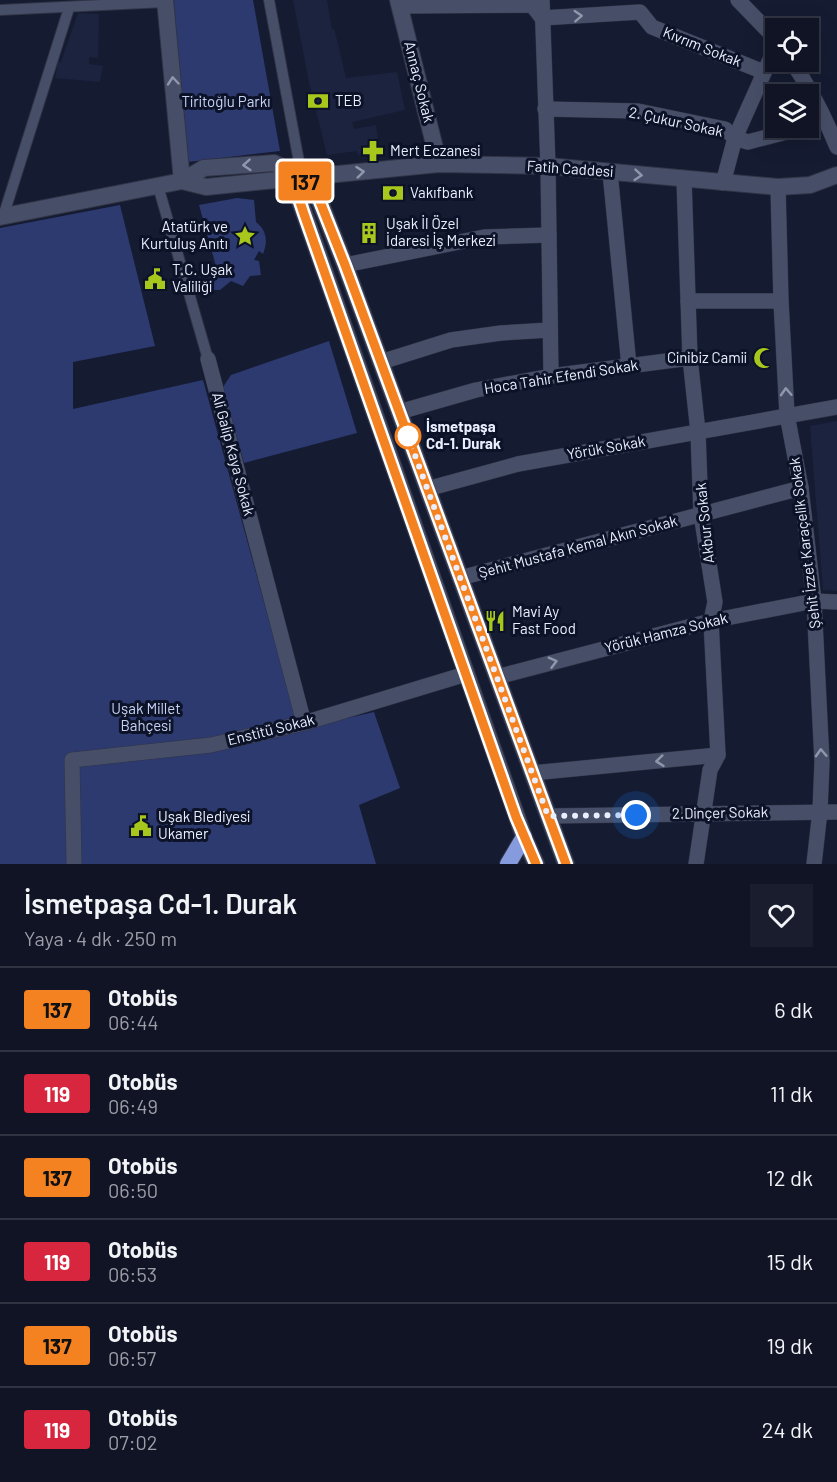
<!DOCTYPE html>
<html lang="tr">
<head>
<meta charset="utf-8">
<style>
  :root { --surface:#101425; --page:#191d2d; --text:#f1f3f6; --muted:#9c9ea7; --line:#303342 }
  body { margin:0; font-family:Barlow,sans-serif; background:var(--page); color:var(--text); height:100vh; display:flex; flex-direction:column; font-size:22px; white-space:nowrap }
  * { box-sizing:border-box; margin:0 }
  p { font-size:20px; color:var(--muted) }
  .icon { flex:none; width:33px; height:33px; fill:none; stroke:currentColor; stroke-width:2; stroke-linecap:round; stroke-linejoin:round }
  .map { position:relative; height:864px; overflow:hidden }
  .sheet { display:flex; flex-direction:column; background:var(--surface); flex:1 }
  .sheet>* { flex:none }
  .badge { padding:0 12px; border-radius:4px; font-size:21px; line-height:39px }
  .tools { position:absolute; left:765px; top:18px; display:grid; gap:12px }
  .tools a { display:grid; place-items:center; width:54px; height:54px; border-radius:0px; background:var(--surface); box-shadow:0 6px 24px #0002,0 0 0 2px var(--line); font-size:30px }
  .you { position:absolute; width:30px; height:30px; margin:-15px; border:4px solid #fff; border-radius:50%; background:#1a73e8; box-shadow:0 0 0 9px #1a73e833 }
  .map>.badge { position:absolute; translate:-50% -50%; box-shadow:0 0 0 3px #fff }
  .round { display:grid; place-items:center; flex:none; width:63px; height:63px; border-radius:0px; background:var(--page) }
  .overview { display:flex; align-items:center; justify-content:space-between; height:102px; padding:0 24px }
  h1 { font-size:28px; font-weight:600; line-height:45px }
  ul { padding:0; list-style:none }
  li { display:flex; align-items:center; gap:18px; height:84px; padding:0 24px; border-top:2px solid var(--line) }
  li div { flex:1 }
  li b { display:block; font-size:22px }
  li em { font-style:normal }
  li .badge { min-width:66px; font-weight:700; text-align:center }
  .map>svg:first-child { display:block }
  .built { fill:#1c233f }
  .green { fill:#2d3a70 }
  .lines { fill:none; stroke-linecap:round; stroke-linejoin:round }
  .pedestrian-casing { stroke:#313446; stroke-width:12 }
  .minor-casing { stroke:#313446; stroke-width:16 }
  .tertiary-casing { stroke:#313446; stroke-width:18 }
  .secondary-casing { stroke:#313446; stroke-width:18 }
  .trunk-casing { stroke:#313446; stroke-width:18 }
  .pedestrian { stroke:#474f68; stroke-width:10 }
  .minor { stroke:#474f68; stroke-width:15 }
  .tertiary { stroke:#474f68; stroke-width:16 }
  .secondary { stroke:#474f68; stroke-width:16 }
  .trunk { stroke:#869ade; stroke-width:16 }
  .oneway { stroke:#9097ac }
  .line-casing { stroke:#fff; stroke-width:14 }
  .line { stroke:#f58220; stroke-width:9 }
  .walk { stroke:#eaefff; stroke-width:6; stroke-dasharray:0 10.8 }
  .stop-dot { fill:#fff; stroke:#f58220; stroke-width:3 }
  .labels { text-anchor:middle; stroke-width:6; stroke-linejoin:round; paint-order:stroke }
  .street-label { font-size:15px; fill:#eaefff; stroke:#0c1227 }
  .poi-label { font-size:15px; fill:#eaefff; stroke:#0c1227; text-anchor:start }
  .park-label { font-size:15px; fill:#c8d4f6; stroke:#0c1227 }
  .stop-label { font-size:15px; font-weight:bold; fill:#eaefff; stroke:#0c1227; text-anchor:start }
</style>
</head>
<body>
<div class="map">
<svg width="837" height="864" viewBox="0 0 837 864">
  <rect width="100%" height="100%" fill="#151b31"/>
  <!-- built -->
  <g class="built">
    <polygon points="293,0 327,0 332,29 334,29 337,40 346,78 397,72 405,110 352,122 354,129 376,125 380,153 358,155 357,151 327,155 309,82"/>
    <polygon points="78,13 99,14 98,58 89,57 89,64 103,66 100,82 55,78 58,62 61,62"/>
    <polygon points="837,421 837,591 823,590 810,426"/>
  </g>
  <!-- green -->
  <g class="green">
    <polygon points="170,0 253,0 280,151 188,162"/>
    <path d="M237,198L254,200L256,222C267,231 268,241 263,254L259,251L254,260L259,261L261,275L250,276L243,286L231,281L220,290H214L210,287L209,278L217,270L199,205Z"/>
    <polygon points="120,205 155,346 73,362 73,409 203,380 299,729 374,712 400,788 359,805 376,864 0,864 0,228"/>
    <polygon points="329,341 357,433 244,463 223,387 231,375"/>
  </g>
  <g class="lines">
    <defs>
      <g id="pedestrian">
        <polyline points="269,0 302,178"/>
        <polyline points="0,10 165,2"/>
        <polyline points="158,186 208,359"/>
        <polyline points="3,217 69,8"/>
      </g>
      <g id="minor">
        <polyline points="542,0 548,166 551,376"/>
        <polyline points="738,0 776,39"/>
        <polyline points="400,6 532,5 542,18 640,12 652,27 764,72"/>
        <path d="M792,62C810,88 825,117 837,147"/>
        <polyline points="545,109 638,111 725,129 735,138 748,142 802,128"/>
        <polyline points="610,172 629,366"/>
        <polyline points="684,179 690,358 698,432 701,514 715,602 711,621 718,755 710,770 696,864"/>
        <polyline points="723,183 735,138 776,46"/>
        <polyline points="778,187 781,301 787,415 801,488 814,601 822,762 820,811 814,864"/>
        <polyline points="345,265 484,237 549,235"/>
        <polyline points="688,301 781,301"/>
        <polyline points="208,359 304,723"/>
        <polyline points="381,362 451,340 501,333 550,330"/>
        <polyline points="399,412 476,390 551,376 690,358"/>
        <polyline points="427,489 518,464 837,407"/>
        <polyline points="460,578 801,488"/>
        <polyline points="497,677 711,621 814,601 837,602"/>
        <polyline points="532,773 718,755"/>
        <polyline points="548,816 837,812"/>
        <polyline points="74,864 72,760 211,745 304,723 466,674"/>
      </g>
      <polyline id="tertiary" points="398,0 439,164"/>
      <g id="secondary">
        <polyline points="165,0 182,181"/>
        <polyline points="302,178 297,193 524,837 536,864"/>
        <polyline points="182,181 206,187 439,164 548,166 778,187 810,185 837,175"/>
        <polyline points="0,217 182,181 204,168 274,163 302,178 315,189 345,265 566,864"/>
      </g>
      <polyline id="trunk" points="508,864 524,837"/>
    </defs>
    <!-- pedestrian casing -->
    <use href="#pedestrian" class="pedestrian-casing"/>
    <!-- minor casing -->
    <use href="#minor" class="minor-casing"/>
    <!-- tertiary casing -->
    <use href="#tertiary" class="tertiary-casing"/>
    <!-- secondary casing -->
    <use href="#secondary" class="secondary-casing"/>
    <!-- trunk casing -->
    <use href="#trunk" class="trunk-casing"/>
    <!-- pedestrian -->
    <use href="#pedestrian" class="pedestrian"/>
    <!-- minor -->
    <use href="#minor" class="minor"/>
    <!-- tertiary -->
    <use href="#tertiary" class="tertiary"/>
    <!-- secondary -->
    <use href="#secondary" class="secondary"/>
    <!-- trunk -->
    <use href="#trunk" class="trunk"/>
  </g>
  <!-- one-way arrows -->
  <defs><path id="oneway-chevron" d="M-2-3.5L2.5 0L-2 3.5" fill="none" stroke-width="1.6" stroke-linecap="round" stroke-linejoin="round" transform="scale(1.5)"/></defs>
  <g class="oneway">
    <use href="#oneway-chevron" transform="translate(578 16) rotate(-3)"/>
    <use href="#oneway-chevron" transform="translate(173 81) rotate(-95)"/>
    <use href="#oneway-chevron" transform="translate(247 165) rotate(176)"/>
    <use href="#oneway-chevron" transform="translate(360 172) rotate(-6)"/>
    <use href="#oneway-chevron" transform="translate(638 175) rotate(5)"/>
    <use href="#oneway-chevron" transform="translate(786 392) rotate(-93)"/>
    <use href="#oneway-chevron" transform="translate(553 662) rotate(-15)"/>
    <use href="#oneway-chevron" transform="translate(821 753) rotate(-93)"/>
    <use href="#oneway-chevron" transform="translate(660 761) rotate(174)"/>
  </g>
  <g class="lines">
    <defs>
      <polyline id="line" points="536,864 516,817 304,214 297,193 302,178 315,189 345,265 566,864"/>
    </defs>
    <!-- line casing -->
    <use href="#line" class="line-casing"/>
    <!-- line -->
    <use href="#line" class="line"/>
    <!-- walk -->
    <polyline class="walk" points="408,436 406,431 548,816 636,815"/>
  </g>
  <!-- icons -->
  <defs>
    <symbol id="bank-bare" viewBox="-9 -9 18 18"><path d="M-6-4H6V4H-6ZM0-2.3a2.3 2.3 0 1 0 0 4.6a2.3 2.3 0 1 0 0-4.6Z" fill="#a8c71d" stroke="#0c1227" stroke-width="2.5" paint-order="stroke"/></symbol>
    <symbol id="pharmacy-bare" viewBox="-9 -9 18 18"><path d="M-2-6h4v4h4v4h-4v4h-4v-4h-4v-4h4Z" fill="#a8c71d" stroke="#0c1227" stroke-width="2.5" paint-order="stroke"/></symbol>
    <symbol id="building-bare" viewBox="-9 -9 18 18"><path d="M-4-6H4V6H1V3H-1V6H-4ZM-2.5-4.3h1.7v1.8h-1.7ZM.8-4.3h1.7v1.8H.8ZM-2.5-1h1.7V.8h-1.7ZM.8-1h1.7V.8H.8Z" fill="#a8c71d" stroke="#0c1227" stroke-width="2.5" paint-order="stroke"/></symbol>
    <symbol id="sight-bare" viewBox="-9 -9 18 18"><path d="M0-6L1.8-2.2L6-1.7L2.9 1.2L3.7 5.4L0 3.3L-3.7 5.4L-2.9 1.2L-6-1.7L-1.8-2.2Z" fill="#a8c71d" stroke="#0c1227" stroke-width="2.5" paint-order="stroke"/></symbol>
    <symbol id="civic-bare" viewBox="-9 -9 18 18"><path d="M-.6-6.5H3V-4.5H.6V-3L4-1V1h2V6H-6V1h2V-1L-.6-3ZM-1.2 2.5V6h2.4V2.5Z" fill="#a8c71d" stroke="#0c1227" stroke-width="2.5" paint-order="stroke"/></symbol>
    <symbol id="mosque-bare" viewBox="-9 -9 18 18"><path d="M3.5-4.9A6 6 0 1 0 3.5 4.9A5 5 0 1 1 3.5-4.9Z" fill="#a8c71d" stroke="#0c1227" stroke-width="2.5" paint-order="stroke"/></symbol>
    <symbol id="restaurant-bare" viewBox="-9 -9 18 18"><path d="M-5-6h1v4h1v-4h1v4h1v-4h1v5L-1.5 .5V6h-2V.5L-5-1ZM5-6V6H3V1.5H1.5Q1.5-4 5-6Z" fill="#a8c71d" stroke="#0c1227" stroke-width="2.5" paint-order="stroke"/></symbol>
  </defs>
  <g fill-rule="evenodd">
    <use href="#bank-bare" x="303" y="86" width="30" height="30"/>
    <use href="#pharmacy-bare" x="358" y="136" width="30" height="30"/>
    <use href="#bank-bare" x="378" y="178" width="30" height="30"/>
    <use href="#building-bare" x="354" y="218" width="30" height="30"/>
    <use href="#sight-bare" x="230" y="221" width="30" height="30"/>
    <use href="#civic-bare" x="140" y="264" width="30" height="30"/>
    <use href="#mosque-bare" x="749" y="343" width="30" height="30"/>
    <use href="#restaurant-bare" x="480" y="606" width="30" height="30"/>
    <use href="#civic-bare" x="126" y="811" width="30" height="30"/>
  </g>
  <!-- markers -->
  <circle class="stop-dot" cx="408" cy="436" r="12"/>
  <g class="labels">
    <!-- street labels -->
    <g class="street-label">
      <text transform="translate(702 47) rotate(22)" y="5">Kıvrım Sokak</text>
      <text transform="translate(419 82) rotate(76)" y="5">Annaç Sokak</text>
      <text transform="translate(676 122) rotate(12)" y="5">2. Çukur Sokak</text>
      <text transform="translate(570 169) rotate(4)" y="5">Fatih Caddesi</text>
      <text transform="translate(561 377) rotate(-9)" y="5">Hoca Tahir Efendi Sokak</text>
      <text transform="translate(606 448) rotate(-10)" y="5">Yörük Sokak</text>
      <text transform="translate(233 454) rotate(75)" y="5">Ali Galip Kaya Sokak</text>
      <text transform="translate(705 523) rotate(-96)" y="5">Akbur Sokak</text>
      <text transform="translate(805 543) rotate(-97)" y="5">Şehit İzzet Karaçelik Sokak</text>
      <text transform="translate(578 547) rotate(-15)" y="5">Şehit Mustafa Kemal Akın Sokak</text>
      <text transform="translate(666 633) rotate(-14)" y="5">Yörük Hamza Sokak</text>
      <text transform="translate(271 730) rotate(-14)" y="5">Enstitü Sokak</text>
      <text transform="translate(720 813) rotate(-1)" y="5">2.Dinçer Sokak</text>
    </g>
    <!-- poi labels -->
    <g class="poi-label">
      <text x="335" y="106">TEB</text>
      <text x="390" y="156">Mert Eczanesi</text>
      <text x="410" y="198">Vakıfbank</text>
      <text x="386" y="229">Uşak İl Özel<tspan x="386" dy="17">İdaresi İş Merkezi</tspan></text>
      <text x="228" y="232" text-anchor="end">Atatürk ve<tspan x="228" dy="17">Kurtuluş Anıtı</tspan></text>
      <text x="172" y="275">T.C. Uşak<tspan x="172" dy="17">Valiliği</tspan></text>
      <text x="747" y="363" text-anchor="end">Cinibiz Camii</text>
      <text x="512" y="617">Mavi Ay<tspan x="512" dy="17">Fast Food</tspan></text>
      <text x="158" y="822">Uşak Blediyesi<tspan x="158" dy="17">Ukamer</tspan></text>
    </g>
    <!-- park labels -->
    <g class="park-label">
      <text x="226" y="107">Tiritoğlu Parkı</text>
      <text x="146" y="714">Uşak Millet<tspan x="146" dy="17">Bahçesi</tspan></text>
    </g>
    <!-- stop labels -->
    <g class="stop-label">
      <text x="426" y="432">İsmetpaşa<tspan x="426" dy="17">Cd-1. Durak</tspan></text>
    </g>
  </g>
</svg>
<div class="tools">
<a><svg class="icon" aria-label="locate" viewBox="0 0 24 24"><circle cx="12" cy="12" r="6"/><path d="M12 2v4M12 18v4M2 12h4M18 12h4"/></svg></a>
<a><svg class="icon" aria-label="layers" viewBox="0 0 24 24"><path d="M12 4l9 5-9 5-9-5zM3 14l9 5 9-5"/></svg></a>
</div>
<div class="you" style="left:636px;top:815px"></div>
<b class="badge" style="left:305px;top:181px;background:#f58220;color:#111">137</b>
</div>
<section class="sheet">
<div class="overview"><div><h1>İsmetpaşa Cd-1. Durak</h1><p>Yaya · 4 dk · 250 m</p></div><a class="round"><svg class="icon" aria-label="heart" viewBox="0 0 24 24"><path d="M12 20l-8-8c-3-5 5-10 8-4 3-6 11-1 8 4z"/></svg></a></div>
<ul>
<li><span class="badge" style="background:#f58220;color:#111">137</span><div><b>Otobüs</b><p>06:44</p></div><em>6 dk</em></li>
<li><span class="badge" style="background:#d7263d;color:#fff">119</span><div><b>Otobüs</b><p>06:49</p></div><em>11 dk</em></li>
<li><span class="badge" style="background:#f58220;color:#111">137</span><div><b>Otobüs</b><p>06:50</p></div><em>12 dk</em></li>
<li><span class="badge" style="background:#d7263d;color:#fff">119</span><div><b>Otobüs</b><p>06:53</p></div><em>15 dk</em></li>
<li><span class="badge" style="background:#f58220;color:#111">137</span><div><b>Otobüs</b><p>06:57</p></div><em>19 dk</em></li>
<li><span class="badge" style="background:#d7263d;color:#fff">119</span><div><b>Otobüs</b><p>07:02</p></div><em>24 dk</em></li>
</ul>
</section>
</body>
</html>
